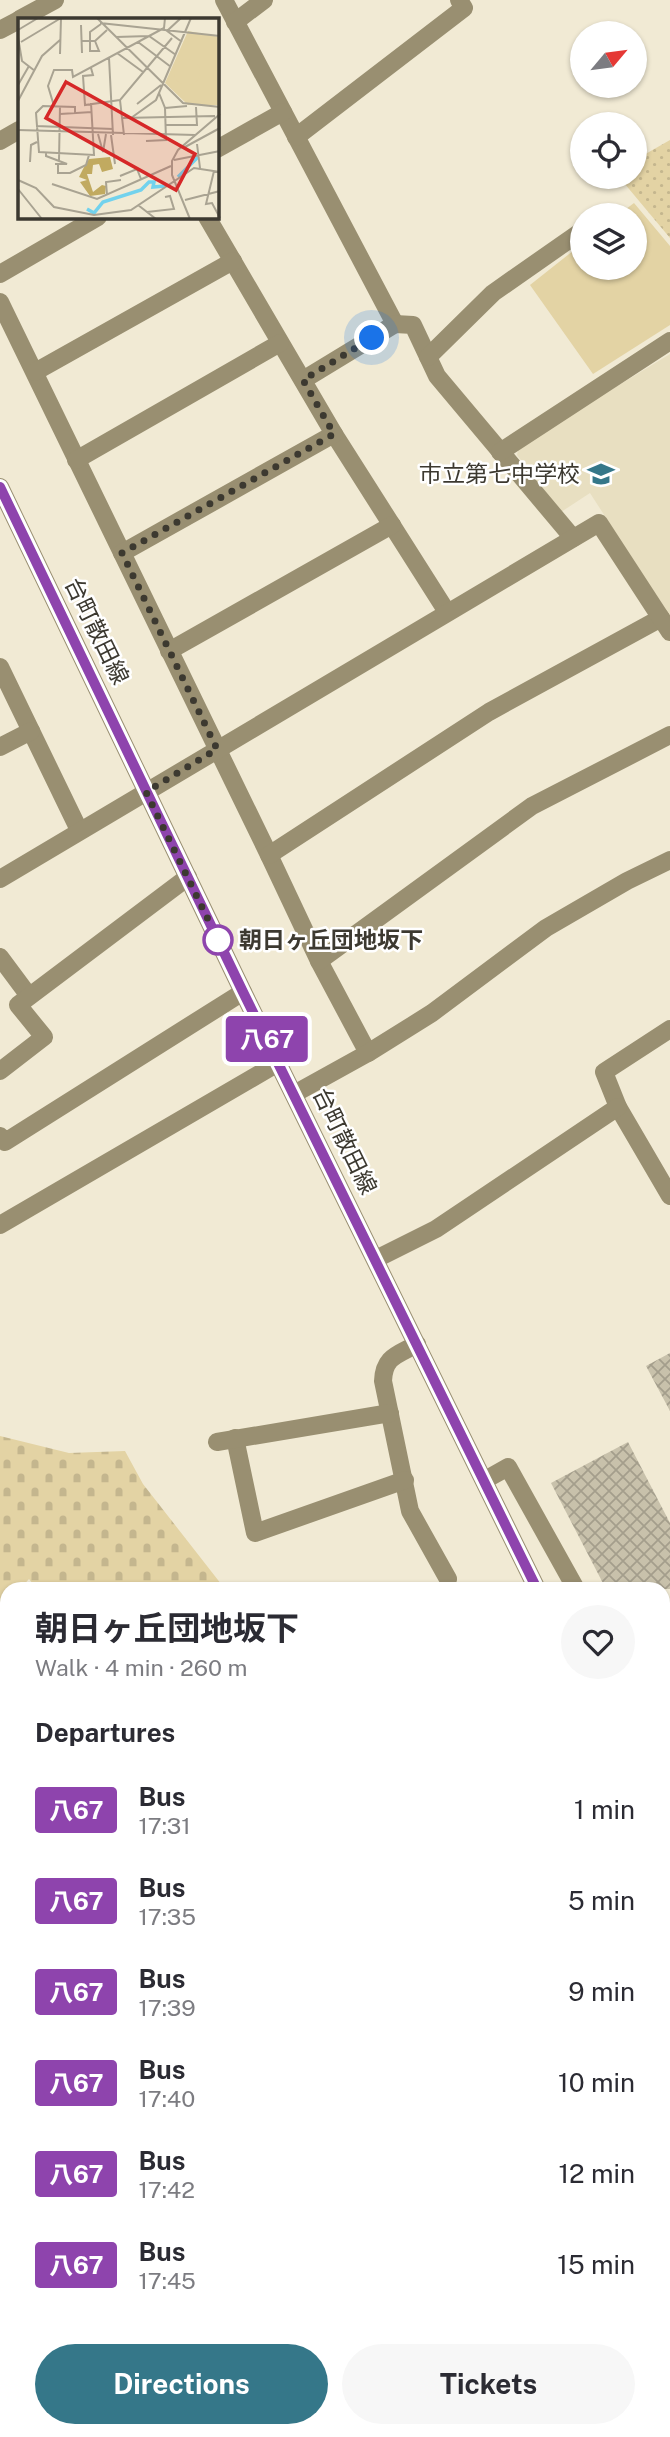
<!DOCTYPE html>
<html lang="en">
<head>
<meta charset="utf-8">
<style>
  :root { --surface:#fff; --page:#f7f7f7; --text:#2b2b33; --muted:#7c7c81; --accent:#357789 }
  body { margin:0; font-family:"Public Sans","Noto Sans JP",sans-serif; background:var(--page); color:var(--text); height:100vh; display:flex; flex-direction:column; font-size:26px; white-space:nowrap }
  * { box-sizing:border-box; margin:0 }
  p { font-size:23px; color:var(--muted) }
  .icon { flex:none; width:38px; height:38px; fill:none; stroke:currentColor; stroke-width:2; stroke-linecap:round; stroke-linejoin:round }
  .map { position:relative; flex:1; overflow:hidden }
  .side { position:absolute; left:0px; top:1582px; width:670px; height:856px; display:flex; flex-direction:column; background:var(--surface); border-radius:21px 21px 0 0; box-shadow:0 2px 5px #0004 }
  .side>* { flex:none }
  .badge { padding:0 14px; border-radius:5px; font-size:24px; line-height:46px }
  .needle { width:46px; rotate:61deg }
  .fabs { position:absolute; left:570px; top:21px; display:grid; gap:14px }
  .fabs a { display:grid; place-items:center; width:77px; height:77px; border-radius:50%; background:var(--surface); box-shadow:0 2px 5px #0004; font-size:35px }
  .you { position:absolute; width:35px; height:35px; margin:-18px; border:5px solid #fff; border-radius:50%; background:#1a73e8; box-shadow:0 0 0 10px #1a73e833 }
  .map>.badge { position:absolute; translate:-50% -50%; box-shadow:0 0 0 4px #fff }
  h2 { padding:0 35px; font-size:26px; line-height:63px }
  .round { display:grid; place-items:center; flex:none; width:74px; height:74px; border-radius:37px; background:var(--page) }
  .head { display:flex; align-items:center; justify-content:space-between; height:119px; padding:0 35px }
  h1 { font-size:33px; font-weight:700; line-height:52px }
  .button { display:flex; gap:14px; margin-top:auto; padding:14px 35px }
  .button a { flex:1; height:80px; border-radius:42px; background:var(--accent); color:#fff; font-size:28px; font-weight:700; line-height:80px; text-align:center }
  .button a+a { background:var(--page); color:var(--text) }
  ul { padding:0; list-style:none }
  li { display:flex; align-items:center; gap:21px; height:91px; padding:0 35px }
  li div { flex:1 }
  li b { display:block; font-size:26px }
  li em { font-style:normal }
  li .badge { min-width:77px; font-weight:700; text-align:center }
  .map>svg:first-child { display:block }
  .built { fill:#e8dfc1 }
  .cemetery { fill:url(#cemetery-stones) }
  .park { fill:url(#park-dots) }
  .pitch { fill:#e3d3a4 }
  .lines { fill:none; stroke-linecap:round; stroke-linejoin:round }
  .stream { stroke:#72d2ed; stroke-width:7 }
  .building { fill:url(#building-cross-hatch) }
  .minor { stroke:#998f71; stroke-width:18 }
  .major { stroke:#544617; stroke-width:18 }
  .line-casing { stroke:#fff; stroke-width:16 }
  .line { stroke:#8e44ad; stroke-width:10 }
  .walk { stroke:#3c3930; stroke-width:7; stroke-dasharray:0 12.6 }
  .stop-dot { fill:#fff; stroke:#8e44ad; stroke-width:3.5 }
  .labels { text-anchor:middle; stroke-width:5; stroke-linejoin:round; paint-order:stroke }
  .poi-label { font-size:23px; fill:#3c3930; stroke:#fff; text-anchor:end }
  .street-label { font-size:23px; fill:#3c3930; stroke:#fff }
  .stop-label { font-size:23px; font-weight:bold; fill:#3c3930; stroke:#fff; text-anchor:start }
  .inset-river { fill:none; stroke:#72d2ed; stroke-width:3.5 }
  .inset-road { fill:none; stroke:#a9a392; stroke-width:2 }
  .view { fill:#d62828; fill-opacity:0.15; stroke:#d62828; stroke-width:3.5 }
  .inset-edge { fill:none; stroke:#3c3930; stroke-width:3.5 }
</style>
</head>
<body>
<div class="map">
<svg width="670" height="2437" viewBox="0 0 670 2437">
  <defs>
    <pattern id="cemetery-stones" width="16" height="16" patternUnits="userSpaceOnUse" patternTransform="scale(1.75)"><rect width="16" height="16" fill="#e3d3a4"/><path d="M2 7V4a2 2 0 0 1 4 0v3zM10 15v-3a2 2 0 0 1 4 0v3z" fill="#c4b68e"/></pattern>
    <pattern id="park-dots" width="8" height="8" patternUnits="userSpaceOnUse" patternTransform="scale(1.75)"><rect width="8" height="8" fill="#e3d3a4"/><path d="M2 2h.1M6 6h.1" fill="none" stroke="#c4b68e" stroke-width="1.8" stroke-linecap="round"/></pattern>
    <pattern id="building-cross-hatch" width="8" height="8" patternUnits="userSpaceOnUse" patternTransform="scale(1.75)"><rect width="8" height="8" fill="#c8c1ab"/><path d="M0 0l8 8M0 8l8-8" fill="none" stroke="#a49e8c"/></pattern>
  </defs>
  <rect width="100%" height="100%" fill="#f1ead4"/>
  <!-- built -->
  <polygon class="built" points="670,354 670,617 590,493 561,512 517,455 519,446"/>
  <!-- cemetery -->
  <polygon class="cemetery" points="0,1436 69,1453 125,1451 143,1484 225,1589 37,1589 29,1579 20,1589 7,1589 7,1604 0,1612"/>
  <!-- park -->
  <polygon class="park" points="670,140 670,238 619,177 635,177 635,160"/>
  <!-- pitch -->
  <polygon class="pitch" points="634,203 670,246 670,325 593,374 530,285 583,243 583,268 635,268 635,215 618,215"/>
  <g class="lines">
    <!-- stream -->
    <g class="stream">
      <polyline points="0,2282 7,2289"/>
      <polyline points="444,2431 465,2437"/>
    </g>
  </g>
  <!-- building -->
  <g class="building">
    <polygon points="670,1353 670,1411 646,1366"/>
    <polygon points="628,1442 670,1523 670,1589 606,1589 551,1483"/>
  </g>
  <g class="lines">
    <!-- minor -->
    <g class="minor">
      <polyline points="224,0 395,324 303,380"/>
      <polyline points="20,19 55,0"/>
      <polyline points="235,22 264,0"/>
      <polyline points="0,30 19,20"/>
      <polyline points="296,137 464,8 459,0"/>
      <polyline points="0,141 19,130"/>
      <polyline points="217,149 283,112"/>
      <polyline points="604,215 607,213"/>
      <polyline points="207,217 334,434 447,612"/>
      <polyline points="0,274 98,217"/>
      <polyline points="0,302 269,855 319,961 368,1053"/>
      <polyline points="395,324 413,325 437,376 573,538"/>
      <polyline points="428,357 493,293 583,230"/>
      <polyline points="35,372 233,261"/>
      <polyline points="500,452 670,341"/>
      <polyline points="76,460 280,343"/>
      <polyline points="0,487 243,992 537,1589"/>
      <polyline points="122,553 334,434"/>
      <polyline points="169,651 392,525"/>
      <polyline points="0,667 79,830"/>
      <polyline points="0,747 31,731"/>
      <polyline points="269,855 489,712 661,618"/>
      <polyline points="0,879 599,523 670,632"/>
      <polyline points="0,957 29,996"/>
      <polyline points="319,961 532,806 670,735"/>
      <polyline points="670,1029 604,1072 618,1107 670,1196"/>
      <polyline points="0,1071 44,1037 18,1005 188,877"/>
      <polyline points="294,1094 368,1053 432,1013 546,928 627,881 670,860"/>
      <polyline points="0,1136 5,1142 243,992"/>
      <polyline points="0,1225 278,1063"/>
      <polyline points="376,1259 436,1229 618,1107"/>
      <path d="M417,1344C398,1355 384,1356 383,1381L410,1511L448,1579"/>
      <polyline points="235,1438 255,1533 405,1480"/>
      <polyline points="217,1442 390,1413"/>
      <polyline points="485,1480 508,1467 576,1589"/>
      <polyline points="663,1710 670,1717"/>
      <polyline points="663,1841 670,1853"/>
      <polyline points="663,1881 670,1877"/>
      <polyline points="0,1948 7,1953"/>
      <polyline points="0,2104 7,2096"/>
      <polyline points="663,2211 670,2214"/>
      <polyline points="0,2342 7,2346"/>
      <polyline points="241,2431 258,2437"/>
      <polyline points="609,2431 616,2437"/>
    </g>
    <!-- major -->
    <g class="major">
      <polyline points="663,2178 670,2180"/>
      <polyline points="78,2437 82,2431"/>
    </g>
  </g>
  <g class="lines">
    <defs>
      <polyline id="line" points="0,487 243,992 537,1589"/>
    </defs>
    <!-- line casing -->
    <use href="#line" class="line-casing"/>
    <!-- line -->
    <use href="#line" class="line"/>
    <!-- walk -->
    <polyline class="walk" points="218,940 221,946 146,792 217,749 122,553 334,434 303,380 372,338"/>
  </g>
  <!-- icons -->
  <defs>
    <symbol id="school-bare" viewBox="-9 -9 18 18"><path d="M0-5L7-2L0 1L-7-2ZM-4 1L0 2.5L4 1V4Q0 6-4 4Z" fill="#357789" stroke="#fff" stroke-width="2.5" paint-order="stroke"/></symbol>
  </defs>
  <g fill-rule="evenodd">
    <use href="#school-bare" x="582" y="455" width="38" height="38"/>
  </g>
  <!-- markers -->
  <circle class="stop-dot" cx="218" cy="940" r="14"/>
  <g class="labels">
    <!-- poi labels -->
    <g class="poi-label">
      <text x="580" y="482">市立第七中学校</text>
    </g>
    <!-- street labels -->
    <g class="street-label">
      <text transform="translate(97 631) rotate(64)" y="8">台町散田線</text>
      <text transform="translate(345 1141) rotate(64)" y="8">台町散田線</text>
    </g>
    <!-- stop labels -->
    <g class="stop-label">
      <text x="239" y="948">朝日ヶ丘団地坂下</text>
    </g>
  </g>
  <!-- overview -->
  <g transform="translate(18 18)">
    <rect width="201" height="201" fill="#f1ead4"/>
    <path d="M92,139L95,151L84,154L81,146L75,147L74,156H69L75,174L84,167L88,168L87,176L72,178L62,164L69,162L61,159L65,151L71,141Z" fill="#c1aa60"/>
    <path d="M170,13L201,19V87H170L147,65Z" fill="#e3d3a4"/>
    <path d="M156 54a13 13 0 1 1 26 0a13 13 0 1 1-26 0Z" fill="#e3d3a4"/>
    <path class="inset-river" d="M160,159L180,139M69,191L76,195L85,184L123,172L131,164H136L135,169L147,168"/>
    <path class="inset-road" d="M79,0L165,85L202,89M163,0L149,13L164,24M82,5L202,18M63,7L64,35M0,12L20,0M0,19L4,43L17,53M98,19L131,18L158,37M64,23H77L89,12M77,23L81,33H72V14L83,6M3,24L43,0M120,24L153,49M99,35L125,54M42,36L43,0M91,40L95,117M73,50L75,57L65,58L67,87L102,82M0,67L11,48M0,83L24,38L42,22M119,86L143,67M36,88L30,68L36,52H54L55,59L146,10L147,0M147,90L169,88M57,95V89L25,88L18,95L21,134L76,137L73,85M42,96L74,94M105,100L197,98M113,100L138,82L173,0M147,107H179L178,89M18,108L95,111M0,112L177,117M80,116L85,134L88,116M93,117L97,146M106,117L102,82L154,20M128,123L148,122L147,90L141,75M179,126L182,150M167,129L202,110M28,134V138L49,146H37M41,142L42,88M156,142L202,133M12,144L13,127L19,124M40,146V155H52L68,147L71,137M196,153L188,186L194,185L202,200M102,158L119,151L123,161M0,162L18,170L36,189L76,197L113,192L176,150L202,154M34,166L79,181L153,148M0,171L24,201M89,177L88,164L103,162M167,182L202,173M120,187L138,201M129,194L156,191L152,178L147,179M172,201L154,157V143L160,132L202,96"/>
    <path class="view" d="M48,64L177,136L158,172L28,100Z"/>
    <rect width="201" height="201" class="inset-edge"/>
  </g>
</svg>
<div class="fabs">
<a><svg class="needle" viewBox="-14 -14 28 28"><path d="M0-13l5 13h-10z" fill="#e53935"/><path d="M0 13l5-13h-10z" fill="#7c7c81"/></svg></a>
<a><svg class="icon" aria-label="locate" viewBox="0 0 24 24"><circle cx="12" cy="12" r="6"/><path d="M12 2v4M12 18v4M2 12h4M18 12h4"/></svg></a>
<a><svg class="icon" aria-label="layers" viewBox="0 0 24 24"><path d="M12 4l9 5-9 5-9-5zM3 14l9 5 9-5"/></svg></a>
</div>
<div class="you" style="left:372px;top:338px"></div>
<b class="badge" style="left:267px;top:1039px;background:#8e44ad;color:#fff">八67</b>
<section class="side">
<div class="head"><div><h1>朝日ヶ丘団地坂下</h1><p>Walk · 4 min · 260 m</p></div><a class="round"><svg class="icon" aria-label="heart" viewBox="0 0 24 24"><path d="M12 20l-8-8c-3-5 5-10 8-4 3-6 11-1 8 4z"/></svg></a></div>
<h2>Departures</h2>
<ul>
<li><span class="badge" style="background:#8e44ad;color:#fff">八67</span><div><b>Bus</b><p>17:31</p></div><em>1 min</em></li>
<li><span class="badge" style="background:#8e44ad;color:#fff">八67</span><div><b>Bus</b><p>17:35</p></div><em>5 min</em></li>
<li><span class="badge" style="background:#8e44ad;color:#fff">八67</span><div><b>Bus</b><p>17:39</p></div><em>9 min</em></li>
<li><span class="badge" style="background:#8e44ad;color:#fff">八67</span><div><b>Bus</b><p>17:40</p></div><em>10 min</em></li>
<li><span class="badge" style="background:#8e44ad;color:#fff">八67</span><div><b>Bus</b><p>17:42</p></div><em>12 min</em></li>
<li><span class="badge" style="background:#8e44ad;color:#fff">八67</span><div><b>Bus</b><p>17:45</p></div><em>15 min</em></li>
</ul>
<div class="button"><a>Directions</a><a>Tickets</a></div>
</section>
</div>
</body>
</html>
